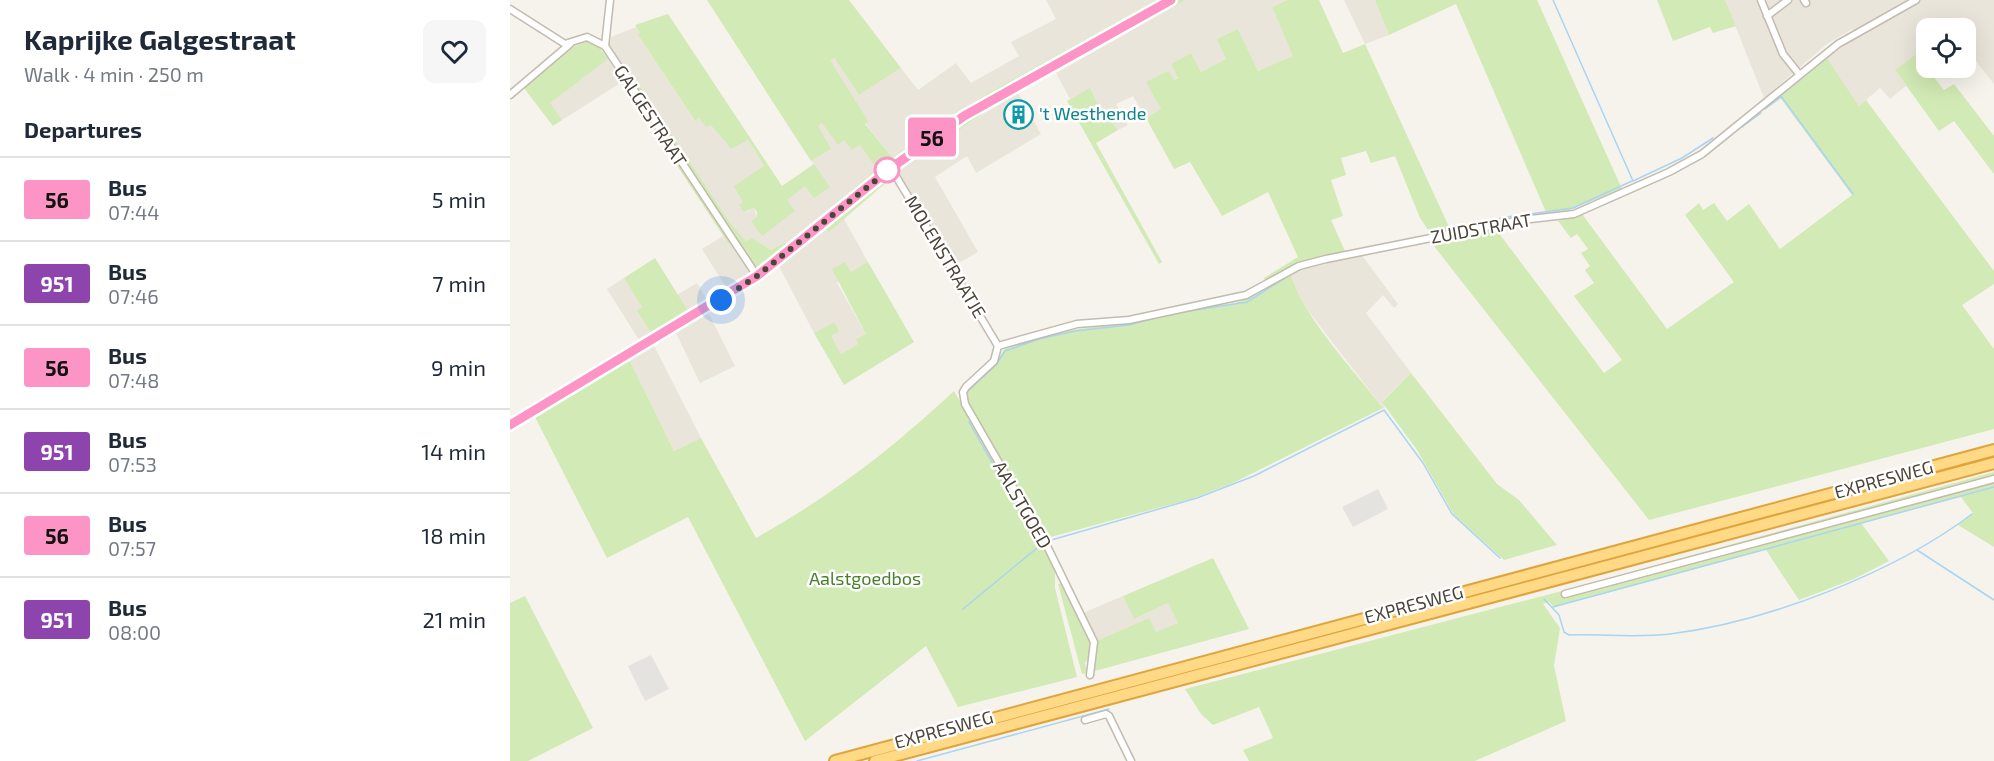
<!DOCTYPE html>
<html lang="en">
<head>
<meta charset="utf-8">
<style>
  :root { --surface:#fff; --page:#f6f6f7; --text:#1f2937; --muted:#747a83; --line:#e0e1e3 }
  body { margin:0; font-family:"Exo 2",sans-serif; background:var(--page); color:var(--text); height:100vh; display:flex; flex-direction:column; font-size:22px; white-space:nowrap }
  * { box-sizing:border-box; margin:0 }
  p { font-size:20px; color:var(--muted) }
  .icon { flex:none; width:33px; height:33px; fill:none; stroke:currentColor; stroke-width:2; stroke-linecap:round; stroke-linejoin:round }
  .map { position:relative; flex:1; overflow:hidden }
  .side { display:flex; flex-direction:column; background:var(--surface); width:510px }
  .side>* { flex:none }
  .badge { padding:0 12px; border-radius:4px; font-size:21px; line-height:39px }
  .controls { position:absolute; left:1406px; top:18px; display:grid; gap:12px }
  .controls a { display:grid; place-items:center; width:60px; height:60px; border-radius:12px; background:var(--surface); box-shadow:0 6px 24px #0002; font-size:30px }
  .you { position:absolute; width:30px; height:30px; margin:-15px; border:4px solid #fff; border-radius:50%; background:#1a73e8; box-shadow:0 0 0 9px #1a73e833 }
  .map>.badge { position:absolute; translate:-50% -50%; box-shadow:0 0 0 3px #fff }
  h2 { padding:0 24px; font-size:22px; line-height:54px }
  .round { display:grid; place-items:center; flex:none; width:63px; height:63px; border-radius:12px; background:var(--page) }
  .headline { display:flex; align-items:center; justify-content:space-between; height:102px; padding:0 24px }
  h1 { font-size:28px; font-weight:700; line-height:45px }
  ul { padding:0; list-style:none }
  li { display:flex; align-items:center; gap:18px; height:84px; padding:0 24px; border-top:2px solid var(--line) }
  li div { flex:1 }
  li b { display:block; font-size:22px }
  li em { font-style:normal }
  li .badge { min-width:66px; font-weight:700; text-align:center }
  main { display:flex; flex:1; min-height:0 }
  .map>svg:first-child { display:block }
  .residential { fill:#eae5da }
  .green { fill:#d2eab5 }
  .parking { fill:#e5e3e0 }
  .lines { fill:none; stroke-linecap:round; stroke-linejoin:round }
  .stream { stroke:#a9d4f2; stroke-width:1.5 }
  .minor-casing { stroke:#c2bbae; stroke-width:9 }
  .tertiary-casing { stroke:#c2bbae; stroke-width:10 }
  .trunk-casing { stroke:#e0a43c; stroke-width:14 }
  .minor { stroke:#fff; stroke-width:6 }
  .tertiary { stroke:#fff; stroke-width:8 }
  .trunk { stroke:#ffd985; stroke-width:10 }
  .line-casing { stroke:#fff; stroke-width:14 }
  .line { stroke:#fc95c5; stroke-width:9 }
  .walk { stroke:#4b4439; stroke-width:6; stroke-dasharray:0 10.8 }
  .stop-dot { fill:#fff; stroke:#fc95c5; stroke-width:3 }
  .labels { text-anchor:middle; stroke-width:5; stroke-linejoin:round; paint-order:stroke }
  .culture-label { font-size:18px; fill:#0d838f; stroke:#fff; text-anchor:start }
  .street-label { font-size:18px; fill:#4b4439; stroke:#fff }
  .park-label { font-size:18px; fill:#4a7f2a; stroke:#fff }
</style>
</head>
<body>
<main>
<section class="side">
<div class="headline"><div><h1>Kaprijke Galgestraat</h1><p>Walk · 4 min · 250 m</p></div><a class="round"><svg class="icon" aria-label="heart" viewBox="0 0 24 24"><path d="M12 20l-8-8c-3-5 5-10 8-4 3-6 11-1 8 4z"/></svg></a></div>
<h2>Departures</h2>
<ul>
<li><span class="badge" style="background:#fc95c5;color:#111">56</span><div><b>Bus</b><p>07:44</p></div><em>5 min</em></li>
<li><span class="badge" style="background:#8e44ad;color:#fff">951</span><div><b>Bus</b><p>07:46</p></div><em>7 min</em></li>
<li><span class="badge" style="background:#fc95c5;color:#111">56</span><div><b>Bus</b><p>07:48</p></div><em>9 min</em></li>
<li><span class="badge" style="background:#8e44ad;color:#fff">951</span><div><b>Bus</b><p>07:53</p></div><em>14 min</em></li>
<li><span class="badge" style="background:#fc95c5;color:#111">56</span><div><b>Bus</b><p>07:57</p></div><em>18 min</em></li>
<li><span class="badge" style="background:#8e44ad;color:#fff">951</span><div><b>Bus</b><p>08:00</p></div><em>21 min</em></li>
</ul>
</section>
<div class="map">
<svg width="1484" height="761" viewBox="0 0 1484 761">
  <rect width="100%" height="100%" fill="#f6f3ec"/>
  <!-- residential -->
  <g class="residential">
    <polygon points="536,0 646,0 478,93 382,157 355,123 357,121 319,60 323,57 349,95 391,68 408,90 446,63 461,83 509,56 501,42 546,19"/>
    <polygon points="676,0 777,0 762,7 784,56 748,71 728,29 717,59 691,72 681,53 661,64 668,77 664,80 637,82 651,109 636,118 623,96 606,104 618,125 608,130 599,119 591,120 585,117 587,103 580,89 560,99 546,73"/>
    <polygon points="834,0 865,0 879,35 855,44"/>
    <polygon points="1215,0 1484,0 1484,84 1455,47 1455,28 1416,28 1416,67 1406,54 1385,70 1396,86 1380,99 1370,88 1349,106 1317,58 1345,38 1342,29 1317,44 1254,98"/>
    <polygon points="126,27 131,34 128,35 184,120 189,118 201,124 218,146 238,140 254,166 234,202 236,212 244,208 247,217 285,211 276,200 295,185 304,164 301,161 320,149 307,126 312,123 334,139 350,144 368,169 308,219 311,223 279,248 261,250 242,238 236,241 221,224 123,75 119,77 99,45 101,37"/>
    <polygon points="98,59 112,82 52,120 39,103"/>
    <polygon points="508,93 531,134 466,173 457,156 425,177 468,252 443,266 388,172 433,139"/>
    <polygon points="334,219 358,262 327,283 356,334 348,344 331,354 320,336 324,322 304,333 269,266 317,229 319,231"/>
    <polygon points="213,236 218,243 221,241 243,275 219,292 192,249"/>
    <polygon points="851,254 888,304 884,308 873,295 856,313 901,373 872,401 875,407 873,408 797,309 785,289 781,274 789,269"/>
    <polygon points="114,278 133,307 127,311 143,336 131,343 97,289"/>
    <polygon points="187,283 199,303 180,314 167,295"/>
    <polygon points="198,312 225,366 190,383 165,331"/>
    <polygon points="143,344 191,438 164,451 119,359"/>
    <polygon points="613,596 624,619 658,603 669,623 646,633 639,618 586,641 573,613"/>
  </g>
  <!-- green -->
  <g class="green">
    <polygon points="197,0 339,0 391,68 349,95 324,58 320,60 358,121 355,124 382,157 478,93 646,0 654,0 436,124 390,157 311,223 307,219 367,169 350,145 342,150 334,140 328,145 312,123 308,126 321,149 301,161"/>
    <polygon points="667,0 676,0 495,99 388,171 385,167 492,97"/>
    <polygon points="777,0 809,0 833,53 855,44 940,229 1000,216 1036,212 946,4 879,35 865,0 1027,0 1112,189 1049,214 1002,219 921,234 910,218 885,156 861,163 856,151 831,158 836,175 821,180 833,216 821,220 835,251 791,262 756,283 754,278 788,257 758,192 712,216 680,162 664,169 636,118 651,109 636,82 658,71 664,80 668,78 661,64 681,53 691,72 716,59 707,39 728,29 748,71 783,56 762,7"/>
    <polygon points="1147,0 1215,0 1226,26 1203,33 1200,27 1163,41"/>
    <polygon points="158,14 272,186 304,164 320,187 304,198 295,186 277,200 285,211 252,236 241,221 247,217 247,212 244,208 234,212 229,205 233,202 224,186 254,166 238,140 221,149 201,125 196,127 189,118 185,121 128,35 130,33 125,25"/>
    <polygon points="79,41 87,44 98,59 40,103 52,120 43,126 14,88 65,46"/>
    <polygon points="1406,54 1434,90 1444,84 1484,136 1484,174 1444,121 1429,131 1385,70"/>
    <polygon points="1317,58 1349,106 1356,100 1484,271 1484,284 1452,305 1484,349 1484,429 1139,520 920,241 985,228 1094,373 1112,360 1064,296 1084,283 1075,270 1080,266 1071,253 1078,249 1067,234 1061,238 1048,221 1072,214 1157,329 1224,282 1175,215 1189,203 1193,210 1204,203 1217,221 1239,204 1270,249 1342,195 1269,96"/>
    <polygon points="122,74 221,224 236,241 242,238 261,250 274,243 279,248 247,273 225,240 218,243 112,82"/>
    <polygon points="580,88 587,103 586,117 591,120 599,119 608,130 586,143 652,262 649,264 557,101"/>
    <polygon points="376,176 384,179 379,180 319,232 316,229 269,266 267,263"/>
    <polygon points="145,258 180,314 143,336 127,311 132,307 114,278"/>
    <polygon points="335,262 341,272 358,262 404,342 334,385 304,333 324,322 329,331 321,336 331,354 348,344 346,339 356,334 322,269"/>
    <path d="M781,274C790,313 847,374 873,408L723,483L681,499L537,538L456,398C458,383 479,374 487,361C491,355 492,350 498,345L553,331L624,322L674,310L725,303L751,293Z"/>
    <path d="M119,359L164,451L191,438L246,538C321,496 382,449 444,391L545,569V588L567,677L448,707L416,646L295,741L178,517L97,558L24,415Z"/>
    <polygon points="901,373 987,484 1009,500 1047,545 994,560 944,515 907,450 872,402"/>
    <polygon points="1484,472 1484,547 1448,525 1463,513 1451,497 1351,523 1379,561 1344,579 1289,600 1256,550 1044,607 1039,602 1033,604 1050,628 1044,666 1056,721 965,761 739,761 733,750 763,738 749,707 703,725 691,714 675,689 1052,591"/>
    <polygon points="703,558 739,629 581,672 586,641 639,618 646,632 668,623 658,603 624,619 613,596"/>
    <path d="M553,583C562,602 591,645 575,663L577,673L572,674L548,584Z"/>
    <polygon points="15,596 83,728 18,761 0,761 0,603"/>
  </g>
  <!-- parking -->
  <g class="parking">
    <polygon points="868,489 878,509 843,527 832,507"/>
    <polygon points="141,655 159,689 135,701 118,666"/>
  </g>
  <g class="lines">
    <!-- stream -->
    <g class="stream">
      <polyline points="1043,0 1123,181 1172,158 1203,138"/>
      <polyline points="1298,72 1313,61"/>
      <polyline points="1270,95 1343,194"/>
      <polyline points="1271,95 1291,79"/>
      <polyline points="1255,109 1271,97"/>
      <polyline points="1232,127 1251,113"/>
      <polyline points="1206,147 1219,137"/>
      <polyline points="922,232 997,217 1063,208 1122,181"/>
      <polyline points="456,393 486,365 495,351 529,339 565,331 619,325 660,314 737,302 775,278"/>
      <polyline points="458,403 500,475"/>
      <polyline points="459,422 492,480"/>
      <polyline points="503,480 537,540"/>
      <polyline points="496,488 529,545"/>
      <polyline points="538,541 687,498 744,476 874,410 913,463 942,514 990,558"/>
      <polyline points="1407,550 1484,600"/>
      <path d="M1034,599L1049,615L1054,632L1059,635C1092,634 1127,638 1160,634C1257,622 1384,573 1462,514"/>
      <polyline points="1043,607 1484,487"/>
      <polyline points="453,609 533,543"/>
      <polyline points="407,761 599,709"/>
    </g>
    <defs>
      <g id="minor">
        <polyline points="1251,0 1273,54 1289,74"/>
        <polyline points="1294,0 1296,3"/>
        <polyline points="0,9 55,44 77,37 95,46 247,276"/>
        <polyline points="1257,16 1278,0"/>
        <polyline points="95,46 100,0"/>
        <polyline points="0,95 60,44"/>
        <polyline points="381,168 488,346"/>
        <polyline points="488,346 567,324 619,320 736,295 789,266 816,259 1011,220 1064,214 1159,172 1192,154 1328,44 1406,0"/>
        <polyline points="488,346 484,361 456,387 453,392 455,404 538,548 584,642 580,675"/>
        <polyline points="1055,594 1484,479"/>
        <polyline points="575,720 596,714 599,716 621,761"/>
      </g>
      <polyline id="tertiary" points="0,425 230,288 381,168 441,125 490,94 661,0"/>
      <g id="trunk">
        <polyline points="325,761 1484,450"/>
        <polyline points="365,761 1484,463"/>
      </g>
    </defs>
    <!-- minor casing -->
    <use href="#minor" class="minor-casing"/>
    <!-- tertiary casing -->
    <use href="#tertiary" class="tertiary-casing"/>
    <!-- trunk casing -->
    <use href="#trunk" class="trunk-casing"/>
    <!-- minor -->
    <use href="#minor" class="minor"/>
    <!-- tertiary -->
    <use href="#tertiary" class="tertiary"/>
    <!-- trunk -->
    <use href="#trunk" class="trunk"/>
  </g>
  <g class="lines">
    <defs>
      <polyline id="line" points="0,425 247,276 381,168 454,116 661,0"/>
    </defs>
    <!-- line casing -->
    <use href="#line" class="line-casing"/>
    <!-- line -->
    <use href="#line" class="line"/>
    <!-- walk -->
    <polyline class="walk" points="211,300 247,276 381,168 377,170"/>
  </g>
  <!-- icons -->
  <defs>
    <symbol id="building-ring" viewBox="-11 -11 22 22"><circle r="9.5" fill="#fff" stroke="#0f9aa8" stroke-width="1.5"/><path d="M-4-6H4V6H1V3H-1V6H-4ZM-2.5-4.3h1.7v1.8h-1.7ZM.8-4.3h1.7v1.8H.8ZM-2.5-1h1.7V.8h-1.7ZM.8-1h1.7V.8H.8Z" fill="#0f9aa8"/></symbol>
  </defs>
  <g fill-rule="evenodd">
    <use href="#building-ring" x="492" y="98" width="33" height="33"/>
  </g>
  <!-- markers -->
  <circle class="stop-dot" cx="377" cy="170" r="12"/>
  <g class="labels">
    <!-- culture labels -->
    <g class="culture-label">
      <text x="529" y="120">'t Westhende</text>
    </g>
    <!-- street labels -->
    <g class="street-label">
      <text transform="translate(140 116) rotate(57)" y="6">GALGESTRAAT</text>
      <text transform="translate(971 229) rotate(-10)" y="6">ZUIDSTRAAT</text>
      <text transform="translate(435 257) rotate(59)" y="6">MOLENSTRAATJE</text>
      <text transform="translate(1374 480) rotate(-15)" y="6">EXPRESWEG</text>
      <text transform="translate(512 505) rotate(60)" y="6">AALSTGOED</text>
      <text transform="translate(904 605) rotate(-15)" y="6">EXPRESWEG</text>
      <text transform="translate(434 730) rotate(-15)" y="6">EXPRESWEG</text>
    </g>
    <!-- park labels -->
    <g class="park-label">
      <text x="355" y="585">Aalstgoedbos</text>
    </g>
  </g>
</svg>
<div class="controls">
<a><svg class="icon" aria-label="locate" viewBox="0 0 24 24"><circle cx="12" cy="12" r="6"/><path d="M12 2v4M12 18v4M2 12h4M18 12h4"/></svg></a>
</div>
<div class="you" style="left:211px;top:300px"></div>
<b class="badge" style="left:422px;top:137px;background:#fc95c5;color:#111">56</b>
</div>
</main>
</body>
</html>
